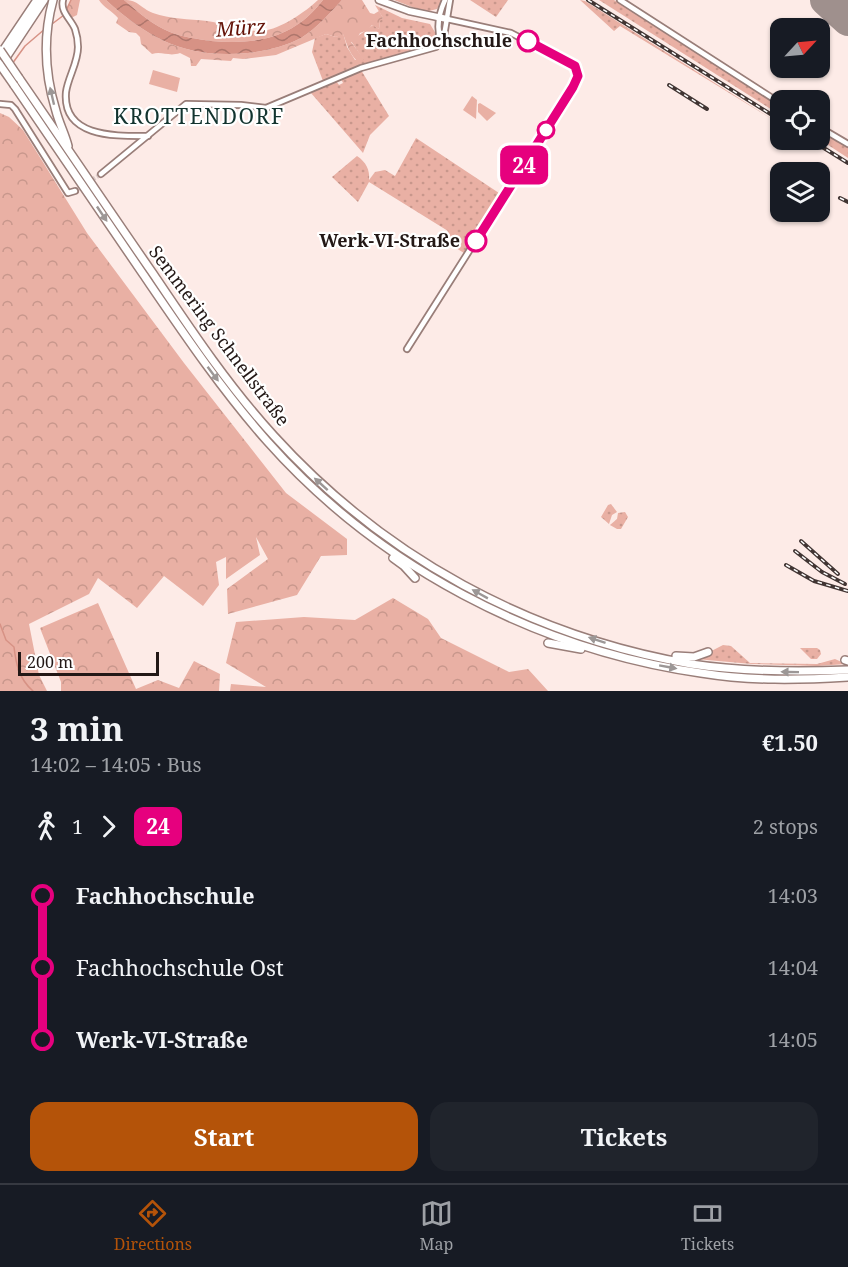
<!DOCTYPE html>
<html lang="en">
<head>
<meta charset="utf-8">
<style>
  :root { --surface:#171b24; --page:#20242c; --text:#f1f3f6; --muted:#9ea1a6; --line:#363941; --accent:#b45309 }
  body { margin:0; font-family:"Noto Serif",serif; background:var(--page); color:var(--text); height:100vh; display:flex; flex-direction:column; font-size:22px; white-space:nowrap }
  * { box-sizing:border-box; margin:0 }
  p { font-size:20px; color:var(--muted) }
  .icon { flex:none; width:33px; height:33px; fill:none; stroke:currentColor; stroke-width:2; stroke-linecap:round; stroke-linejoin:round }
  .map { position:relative; height:691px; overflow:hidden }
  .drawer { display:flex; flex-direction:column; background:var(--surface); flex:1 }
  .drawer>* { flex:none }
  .badge { padding:0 12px; border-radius:9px; font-size:21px; line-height:39px }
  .needle { width:39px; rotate:64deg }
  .tools { position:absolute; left:770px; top:18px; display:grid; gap:12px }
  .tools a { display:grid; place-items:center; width:60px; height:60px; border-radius:12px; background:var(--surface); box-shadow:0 2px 4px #0004; font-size:30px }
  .scale { position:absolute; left:18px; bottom:15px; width:141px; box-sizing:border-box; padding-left:6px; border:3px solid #231816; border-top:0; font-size:16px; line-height:21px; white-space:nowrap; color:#231816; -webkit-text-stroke:4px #fff; paint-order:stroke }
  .map>.badge { position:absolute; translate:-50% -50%; box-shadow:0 0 0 3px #fff }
  .legs { display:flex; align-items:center; gap:9px; height:66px; padding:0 30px; font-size:20px }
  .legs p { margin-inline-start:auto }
  .overview { display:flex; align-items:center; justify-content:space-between; height:102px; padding:0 30px }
  h1 { font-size:33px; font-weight:700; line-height:45px }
  .action { display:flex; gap:12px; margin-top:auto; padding:12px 30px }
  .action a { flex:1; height:69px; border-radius:18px; background:var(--accent); color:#fff; font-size:24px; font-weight:700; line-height:69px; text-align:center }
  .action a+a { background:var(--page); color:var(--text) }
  ul { padding:0 30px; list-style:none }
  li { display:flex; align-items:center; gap:21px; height:72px; font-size:22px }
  li i { display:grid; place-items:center; width:9px; height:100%; margin:0 8px; background:currentColor }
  li i::after { content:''; width:15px; height:15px; margin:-8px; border:4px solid; border-radius:50%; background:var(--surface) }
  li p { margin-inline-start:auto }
  li:first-child i { background:linear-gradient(#0000 50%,currentColor 0) }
  li:last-child i { background:linear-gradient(currentColor 50%,#0000 0) }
  .tab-bar { display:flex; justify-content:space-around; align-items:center; height:84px; border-top:2px solid var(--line); background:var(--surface); font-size:16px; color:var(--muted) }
  .tab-bar a { display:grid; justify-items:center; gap:3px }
  .tab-bar .active { color:var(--accent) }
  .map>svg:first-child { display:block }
  .grass { fill:url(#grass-dots) }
  .forest { fill:url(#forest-crowns) }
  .garden { fill:#e9b0a4 }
  .water { fill:url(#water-waves) }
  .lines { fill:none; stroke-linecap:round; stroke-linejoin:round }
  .stream { stroke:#d79285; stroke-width:1.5 }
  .runway { stroke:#9f908d; stroke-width:32 }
  .minor-tunnel { stroke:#dccbc8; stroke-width:4.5; stroke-dasharray:4.5 2; stroke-linecap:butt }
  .minor-casing { stroke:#997e79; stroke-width:8 }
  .major-casing { stroke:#997e79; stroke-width:9 }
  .highway-casing { stroke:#997e79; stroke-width:10 }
  .minor { stroke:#fff; stroke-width:4.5 }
  .major { stroke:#fff; stroke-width:6 }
  .highway { stroke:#fff; stroke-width:7 }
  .rail-casing { stroke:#413533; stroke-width:4 }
  .rail { stroke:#fff; stroke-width:1.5; stroke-dasharray:4.5; stroke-linecap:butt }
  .highway-bridge-casing { stroke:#997e79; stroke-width:10; stroke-linecap:butt }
  .highway-bridge { stroke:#fff; stroke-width:7 }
  .oneway { fill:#9c9796 }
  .line-1-casing { stroke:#fff; stroke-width:14 }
  .line-1 { stroke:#e6007e; stroke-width:9 }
  .stop-1-dot { fill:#fff; stroke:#e6007e; stroke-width:3 }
  .labels { text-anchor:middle; stroke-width:4.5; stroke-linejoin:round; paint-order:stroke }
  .stop-label { font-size:18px; font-weight:bold; fill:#231816; stroke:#fff; text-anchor:end }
  .street-label { font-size:18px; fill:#231816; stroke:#fff }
  .water-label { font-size:20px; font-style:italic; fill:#641308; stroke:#fff }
  .quarter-label { font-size:21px; letter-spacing:1.5px; fill:#13342f; stroke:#fff }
</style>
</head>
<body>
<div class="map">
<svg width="848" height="691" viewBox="0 0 848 691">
  <defs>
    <pattern id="grass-dots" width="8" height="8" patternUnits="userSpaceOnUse" patternTransform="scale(1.5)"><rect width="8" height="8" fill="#e9b0a4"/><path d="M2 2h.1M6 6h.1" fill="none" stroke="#c8978c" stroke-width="1.8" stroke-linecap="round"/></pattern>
    <pattern id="forest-crowns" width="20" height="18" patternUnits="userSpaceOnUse" patternTransform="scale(1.5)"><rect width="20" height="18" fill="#e9b0a4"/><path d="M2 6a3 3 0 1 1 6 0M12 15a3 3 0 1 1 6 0" fill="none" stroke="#c8978c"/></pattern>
    <pattern id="water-waves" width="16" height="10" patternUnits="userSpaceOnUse" patternTransform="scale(1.5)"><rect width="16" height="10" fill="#d79285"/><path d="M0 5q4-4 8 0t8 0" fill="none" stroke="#ae766c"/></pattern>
  </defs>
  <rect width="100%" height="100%" fill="#fdebe7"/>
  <!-- grass -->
  <g class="grass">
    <polygon points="394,0 442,0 437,9 425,12"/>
    <polygon points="470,0 508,0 496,17"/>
    <polygon points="580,0 585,1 780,124 620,26 614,31"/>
    <polygon points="599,0 614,0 780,106 780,115"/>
    <polygon points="375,5 402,18 430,24 436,34 436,38 429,44 411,48 410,51 376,63 373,61 323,81 312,52 315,38 326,34 336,37 343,33 347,47 355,60 363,59 351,41 373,25 379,29 380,20 383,18"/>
    <polygon points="361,70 389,116 370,135 363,153 311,93 336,81 339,85 343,83 341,79"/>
    <polygon points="819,130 848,148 848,158 819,139"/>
    <path d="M416,138L502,195L464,253L443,240L448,231L369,182L358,202L332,177L357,156C366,162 370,170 369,180L375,172L385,170L395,176Z"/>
    <polygon points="611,504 617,512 612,515 609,524 601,517 608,505"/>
    <polygon points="625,512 628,517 621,529 617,529 610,525 617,519 618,513"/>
    <polygon points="723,645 731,646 750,663 817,664 835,659 846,664 817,666 752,664 696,659"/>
    <polygon points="800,648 817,648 820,650 821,654 817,659 811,659"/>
  </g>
  <!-- forest -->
  <g class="forest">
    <polygon points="71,0 80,0 77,15 69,19 65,13"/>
    <path d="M99,0H106C150,40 187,59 248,53C266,51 286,46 301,38C317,28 330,13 342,0H362L370,13L374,14L379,11L383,18L380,21L379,29L372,25L368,30L360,33L356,41L351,42L364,59L360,63C350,57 347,44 343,34L336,37L326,34L276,55L243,59L233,58L231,61L201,59L196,66H191L190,58L180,53C169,57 162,51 152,54L141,44L140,37L136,33L129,32L116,23L118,18C112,11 103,7 99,0Z"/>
    <path d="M124,0C139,0 140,8 153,13C170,19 189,19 207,21C225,23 244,32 262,31C281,29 305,12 318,0H323C294,38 257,45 211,41C198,39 182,37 170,32C154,26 137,11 124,0Z"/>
    <polygon points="0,113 9,117 23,130 87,233 184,363 286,493 347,539 347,555 321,556 297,595 228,614 227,589 268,559 256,537 260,555 226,579 226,557 216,562 219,585 203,606 164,576 137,608 98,578 89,594 29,624 39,675 47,691 0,691"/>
    <polygon points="393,598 428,619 441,638 509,672 528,669 548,691 230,691 231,684 266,687 226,663 236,622 304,617 355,620"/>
    <polygon points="98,603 136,689 158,680 179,688 194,661 220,674 219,691 61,691 61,682 40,628"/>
  </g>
  <!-- garden -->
  <g class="garden">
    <polygon points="153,70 180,78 177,92 149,84"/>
    <polygon points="472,96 477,100 476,119 463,110"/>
    <polygon points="480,103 496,113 487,121 478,112 478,104"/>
  </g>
  <!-- water -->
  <path class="water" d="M106,0H124C137,11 154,26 170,32C182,37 198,39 211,41C257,45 294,38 323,0H342C330,13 317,28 301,38C286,46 266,51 248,53C187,59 150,40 106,0Z"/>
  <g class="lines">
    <!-- stream -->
    <g class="stream">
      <polyline points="52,24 64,15 71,0"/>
      <polyline points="12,64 25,46 46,28"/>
      <path d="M0,624L6,640L14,647C16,664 19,679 33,691"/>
    </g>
    <!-- runway -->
    <polyline class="runway" points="826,0 848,20"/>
    <!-- minor-tunnel -->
    <polyline class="minor-tunnel" points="75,191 101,174"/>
    <defs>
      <g id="minor">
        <path d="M63,0C60,12 71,19 75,29C77,35 78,41 78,47C78,63 68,77 66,92C62,138 116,136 148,136"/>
        <polyline points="620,0 780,103"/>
        <path d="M441,42C436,28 439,13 445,0"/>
        <polyline points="0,104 11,105 15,109 68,193 75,191"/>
        <polyline points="819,127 848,144"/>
        <polyline points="101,174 186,104 241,105 266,108 361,68 436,47 444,36 450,0"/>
        <polyline points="407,349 573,87 578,76 575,66 511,33 447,19"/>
      </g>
      <polyline id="major" points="379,0 409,11 447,19"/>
      <g id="highway">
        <path d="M53,0C43,36 45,75 56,111C59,123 65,134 68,146"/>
        <polyline points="0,55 37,0"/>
        <polyline points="3,62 44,0"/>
        <path d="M19,78C64,143 108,209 154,275C191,330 229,387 274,436C384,557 529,636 691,664C743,672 796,672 848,670"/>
        <path d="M14,85C57,148 100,211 143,274C182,331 221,389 267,441C378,566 535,649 701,673C750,681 799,680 848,677"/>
        <polyline points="393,558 404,566 415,578"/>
        <polyline points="548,643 581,649"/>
        <polyline points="676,656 694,657 708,652"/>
        <polyline points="845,660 848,661"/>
      </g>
    </defs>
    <!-- minor casing -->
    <use href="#minor" class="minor-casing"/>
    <!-- major casing -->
    <use href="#major" class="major-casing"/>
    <!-- highway casing -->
    <use href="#highway" class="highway-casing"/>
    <!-- minor -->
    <use href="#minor" class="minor"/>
    <!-- major -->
    <use href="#major" class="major"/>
    <!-- highway -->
    <use href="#highway" class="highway"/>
    <defs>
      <g id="rail">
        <polyline points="588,0 780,120"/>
        <polyline points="669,85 707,109"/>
        <polyline points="811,140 848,163"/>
        <polyline points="840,198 848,202"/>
        <polyline points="801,541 838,574"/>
        <polyline points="795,551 822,572 845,584"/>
        <polyline points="786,565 814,581 848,591"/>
      </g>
    </defs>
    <!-- rail casing -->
    <use href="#rail" class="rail-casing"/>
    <!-- rail -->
    <use href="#rail" class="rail"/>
    <defs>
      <g id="highway-bridge">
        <polyline points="0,50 19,78"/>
        <polyline points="0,65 14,85"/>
      </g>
    </defs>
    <!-- highway-bridge casing -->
    <use href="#highway-bridge" class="highway-bridge-casing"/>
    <!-- highway-bridge -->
    <use href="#highway-bridge" class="highway-bridge"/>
  </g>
  <!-- one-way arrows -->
  <defs><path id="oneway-solid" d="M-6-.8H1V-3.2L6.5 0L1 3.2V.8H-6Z" transform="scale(1.5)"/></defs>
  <g class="oneway">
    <use href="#oneway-solid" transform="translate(52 96) rotate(-103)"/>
    <use href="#oneway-solid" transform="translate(102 214) rotate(56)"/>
    <use href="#oneway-solid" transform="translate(213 374) rotate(53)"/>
    <use href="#oneway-solid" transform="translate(321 484) rotate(-138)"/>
    <use href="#oneway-solid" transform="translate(480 594) rotate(-151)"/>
    <use href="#oneway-solid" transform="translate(597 640) rotate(-162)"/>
    <use href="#oneway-solid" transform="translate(668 667) rotate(10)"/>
    <use href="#oneway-solid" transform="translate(790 672) rotate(-179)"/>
  </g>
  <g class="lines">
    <defs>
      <polyline id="line-1" points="476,241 573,87 578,76 575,66 528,41"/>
    </defs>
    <!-- line-1 casing -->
    <use href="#line-1" class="line-1-casing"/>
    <!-- line-1 -->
    <use href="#line-1" class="line-1"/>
  </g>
  <!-- markers -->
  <g class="stop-1-dot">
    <circle cx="528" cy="41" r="10"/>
    <circle cx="546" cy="130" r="8"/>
    <circle cx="476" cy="241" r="10"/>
  </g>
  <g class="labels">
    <!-- stop labels -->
    <g class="stop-label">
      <text x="512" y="47">Fachhochschule</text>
      <text x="460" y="247">Werk-VI-Straße</text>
    </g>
    <!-- street labels -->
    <g class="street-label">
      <text transform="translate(219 336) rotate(53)" y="6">Semmering Schnellstraße</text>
    </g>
    <!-- water labels -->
    <g class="water-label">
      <text transform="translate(241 28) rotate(-4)" y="7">Mürz</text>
    </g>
    <!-- quarter labels -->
    <g class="quarter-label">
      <text x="199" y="124">KROTTENDORF</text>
    </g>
  </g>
</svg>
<div class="tools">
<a><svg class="needle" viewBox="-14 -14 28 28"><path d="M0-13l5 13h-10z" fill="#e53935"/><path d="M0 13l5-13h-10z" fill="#9ea1a6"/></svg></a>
<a><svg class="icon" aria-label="locate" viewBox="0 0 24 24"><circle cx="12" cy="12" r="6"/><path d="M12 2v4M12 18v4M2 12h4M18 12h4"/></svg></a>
<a><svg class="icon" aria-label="layers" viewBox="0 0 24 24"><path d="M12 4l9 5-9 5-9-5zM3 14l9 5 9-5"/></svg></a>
</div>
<div class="scale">200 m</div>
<b class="badge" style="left:524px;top:165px;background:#e6007e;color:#fff">24</b>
</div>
<section class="drawer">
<div class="overview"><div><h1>3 min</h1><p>14:02 – 14:05 · Bus</p></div><b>€1.50</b></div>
<div class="legs"><svg class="icon" aria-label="walk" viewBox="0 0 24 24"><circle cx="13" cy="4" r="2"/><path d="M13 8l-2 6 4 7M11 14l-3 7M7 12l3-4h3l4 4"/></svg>1<svg class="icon" aria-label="forward" viewBox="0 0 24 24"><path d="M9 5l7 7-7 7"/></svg><b class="badge" style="background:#e6007e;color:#fff">24</b><p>2 stops</p></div>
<ul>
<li><i style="color:#e6007e"></i><b>Fachhochschule</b><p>14:03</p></li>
<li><i style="color:#e6007e"></i><span>Fachhochschule Ost</span><p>14:04</p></li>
<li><i style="color:#e6007e"></i><b>Werk-VI-Straße</b><p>14:05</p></li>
</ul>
<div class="action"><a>Start</a><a>Tickets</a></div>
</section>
<nav class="tab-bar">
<a class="active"><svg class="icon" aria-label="directions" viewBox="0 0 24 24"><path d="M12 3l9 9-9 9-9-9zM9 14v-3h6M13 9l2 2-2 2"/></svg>Directions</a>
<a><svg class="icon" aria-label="map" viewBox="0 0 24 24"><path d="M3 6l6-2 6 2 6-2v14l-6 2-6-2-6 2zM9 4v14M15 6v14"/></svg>Map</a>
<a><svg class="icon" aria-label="tickets" viewBox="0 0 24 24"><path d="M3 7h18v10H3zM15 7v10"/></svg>Tickets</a>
</nav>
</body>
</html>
